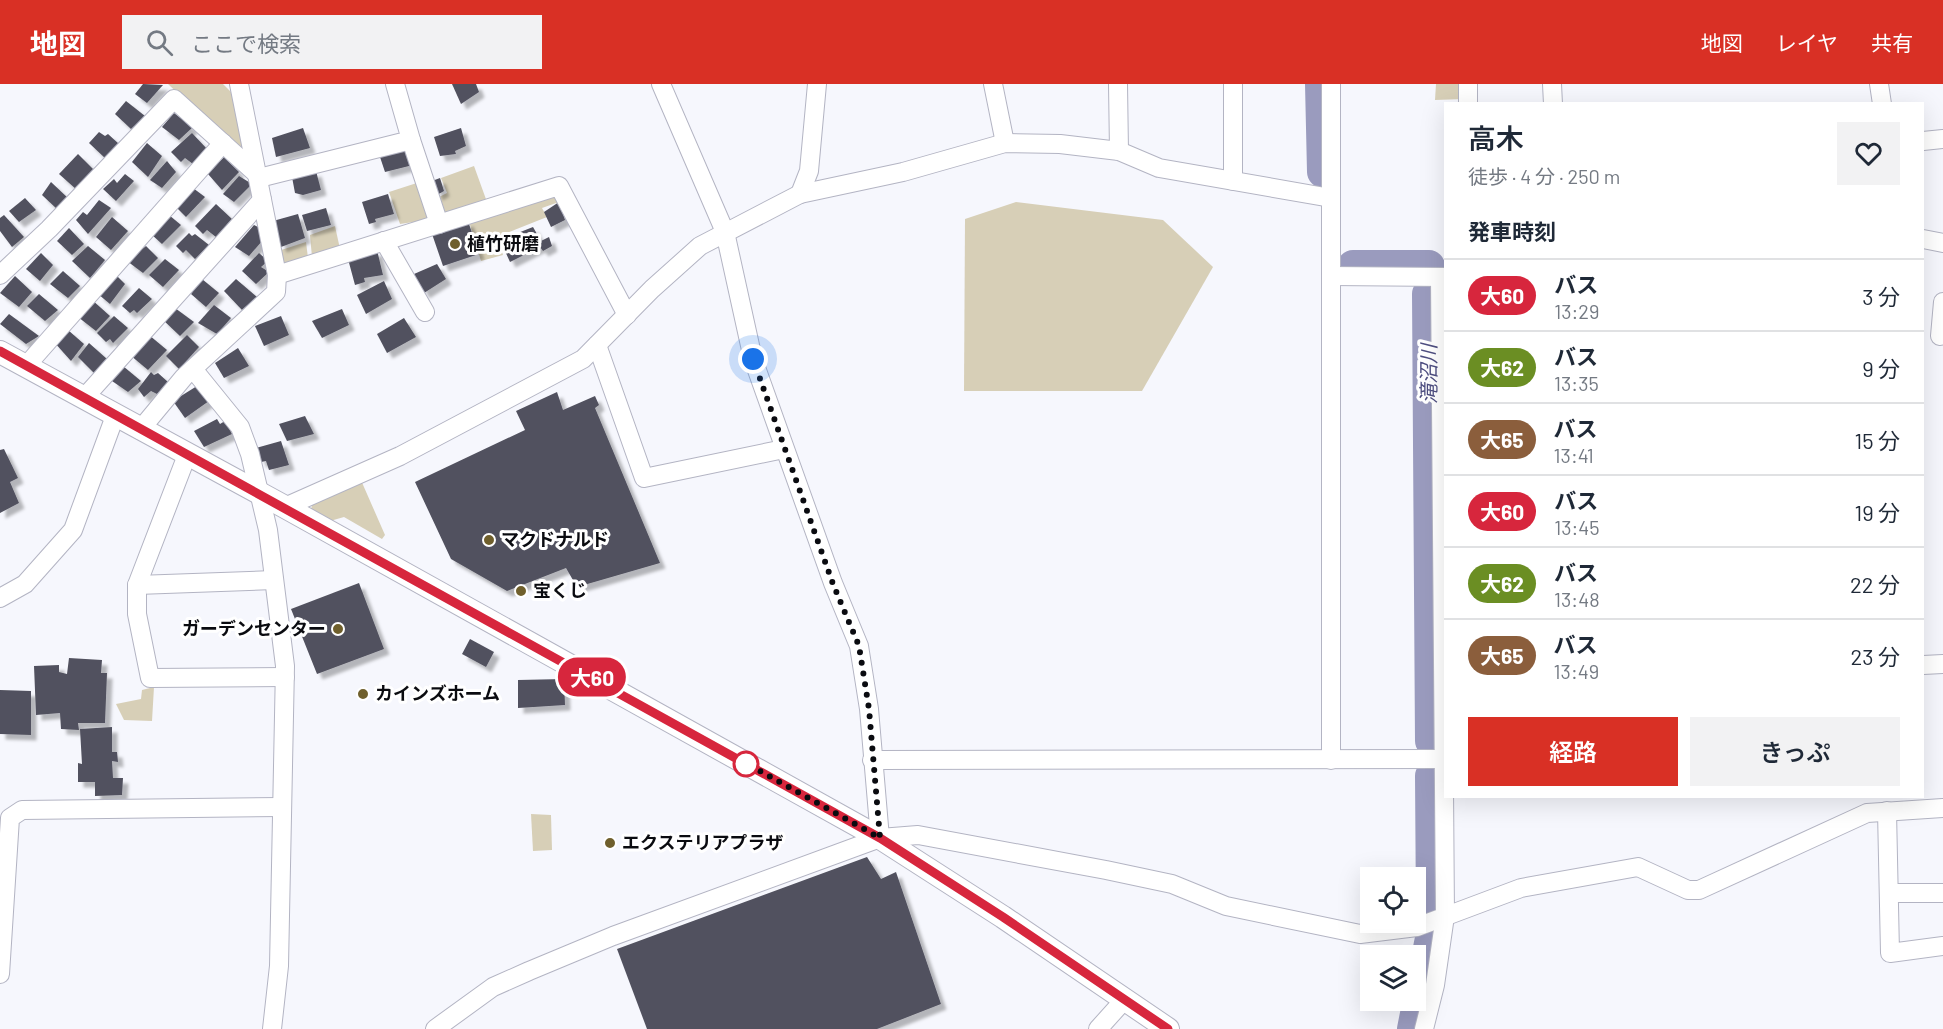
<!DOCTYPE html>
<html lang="ja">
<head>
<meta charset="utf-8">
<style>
  :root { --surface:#fff; --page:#f2f2f3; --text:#1f2937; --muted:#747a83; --line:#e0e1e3; --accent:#d93025 }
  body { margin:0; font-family:Barlow,"Noto Sans JP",sans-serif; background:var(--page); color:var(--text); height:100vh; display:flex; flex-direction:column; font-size:22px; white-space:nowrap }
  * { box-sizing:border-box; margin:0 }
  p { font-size:20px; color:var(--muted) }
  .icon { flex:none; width:33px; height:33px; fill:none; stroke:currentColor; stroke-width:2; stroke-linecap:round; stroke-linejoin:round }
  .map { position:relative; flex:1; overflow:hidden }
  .side { position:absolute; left:1444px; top:18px; width:480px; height:696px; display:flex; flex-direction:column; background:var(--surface); border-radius:0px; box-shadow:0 6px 24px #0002 }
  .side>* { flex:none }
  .badge { padding:0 12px; border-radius:20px; font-size:21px; line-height:39px }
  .tools { position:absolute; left:1360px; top:783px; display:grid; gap:12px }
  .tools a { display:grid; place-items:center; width:66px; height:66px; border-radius:0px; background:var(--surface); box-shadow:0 6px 24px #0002; font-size:30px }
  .you { position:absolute; width:30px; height:30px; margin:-15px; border:4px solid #fff; border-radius:50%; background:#1a73e8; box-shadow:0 0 0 9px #1a73e833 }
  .map>.badge { position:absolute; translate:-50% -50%; box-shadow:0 0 0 3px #fff }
  h2 { padding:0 24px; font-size:22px; line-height:54px }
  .round { display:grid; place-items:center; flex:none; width:63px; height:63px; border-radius:0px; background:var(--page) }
  .headline { display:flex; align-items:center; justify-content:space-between; height:102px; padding:0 24px }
  h1 { font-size:28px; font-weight:600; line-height:45px }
  .button { display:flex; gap:12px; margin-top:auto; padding:12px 24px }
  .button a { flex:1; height:69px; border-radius:0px; background:var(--accent); color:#fff; font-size:24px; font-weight:600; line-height:69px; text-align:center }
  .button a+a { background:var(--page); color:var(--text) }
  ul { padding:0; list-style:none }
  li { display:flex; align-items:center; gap:18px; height:72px; padding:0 24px; border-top:2px solid var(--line) }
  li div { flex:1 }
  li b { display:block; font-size:22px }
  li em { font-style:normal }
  li .badge { min-width:66px; font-weight:700; text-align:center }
  header { display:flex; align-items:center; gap:36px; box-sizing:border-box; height:84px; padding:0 30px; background:var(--accent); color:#fff }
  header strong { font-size:28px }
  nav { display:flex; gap:33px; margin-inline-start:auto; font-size:21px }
  .search { width:420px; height:54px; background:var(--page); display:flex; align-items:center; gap:15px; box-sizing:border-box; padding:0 21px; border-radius:0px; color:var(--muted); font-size:22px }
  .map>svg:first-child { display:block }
  .green { fill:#d7cfb7 }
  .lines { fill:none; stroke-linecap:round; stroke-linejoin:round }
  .river { stroke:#9a9bbe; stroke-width:32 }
  .building { fill:#51515e; filter:url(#shadow) }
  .minor-casing { stroke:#b3b4c3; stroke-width:20 }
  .major-casing { stroke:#b3b4c3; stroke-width:24 }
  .minor { stroke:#fff; stroke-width:18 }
  .major { stroke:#fff; stroke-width:22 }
  .line-casing { stroke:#fff; stroke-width:14 }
  .line { stroke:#d7263d; stroke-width:9 }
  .walk { stroke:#0a0b10; stroke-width:6; stroke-dasharray:0 10.8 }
  .poi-dot { fill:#6f5f2c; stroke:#fff; stroke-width:2 }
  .stop-dot { fill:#fff; stroke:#d7263d; stroke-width:3 }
  .labels { text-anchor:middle; stroke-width:6; stroke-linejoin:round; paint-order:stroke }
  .poi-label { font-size:18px; font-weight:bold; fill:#0a0b10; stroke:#fff; text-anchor:start }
  .water-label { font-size:20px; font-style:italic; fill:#4e4e80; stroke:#fff }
</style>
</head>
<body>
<header>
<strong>地図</strong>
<div class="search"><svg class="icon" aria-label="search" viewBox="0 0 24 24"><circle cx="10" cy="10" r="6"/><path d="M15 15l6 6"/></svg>ここで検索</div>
<nav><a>地図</a><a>レイヤ</a><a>共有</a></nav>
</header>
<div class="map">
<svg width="1943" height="945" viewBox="0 0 1943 945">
  <defs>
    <filter id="shadow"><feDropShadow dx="5.5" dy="5.5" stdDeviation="1.5" flood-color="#0004"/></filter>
  </defs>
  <rect width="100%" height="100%" fill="#f6f7fd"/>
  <!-- green -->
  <g class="green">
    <polygon points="168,0 223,0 232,9 250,77"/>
    <polygon points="1436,0 1464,0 1464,15 1435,16"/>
    <polygon points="474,82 487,118 452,130 444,128 437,114 447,109 441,94"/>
    <polygon points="423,97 433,135 400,140 389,108"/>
    <polygon points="554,103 559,118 542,124 547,133 497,153 503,171 481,177 467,131"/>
    <polygon points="1016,118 1163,136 1213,183 1142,307 964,307 965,135"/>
    <polygon points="335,142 340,165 312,173 310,151"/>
    <polygon points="306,158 308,174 286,182 281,179 278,167"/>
    <polygon points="360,394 385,451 382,455 344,433 330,437 311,426 313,416"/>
    <polygon points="154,603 152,637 124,636 116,620 141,615 142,606"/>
    <polygon points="531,730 551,731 552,766 533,767"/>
  </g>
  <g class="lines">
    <!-- river -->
    <g class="river">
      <polyline points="1321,0 1323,88"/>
      <polyline points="1353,182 1429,182"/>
      <polyline points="1428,210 1431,657"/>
      <polyline points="1431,692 1432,831"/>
      <polyline points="1413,945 1432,849"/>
    </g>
  </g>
  <!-- building -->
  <g class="building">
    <polygon points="143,0 163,1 147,19 135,10"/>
    <polygon points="452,0 476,0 479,8 461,20"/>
    <polygon points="126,17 145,32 131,45 115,30"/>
    <polygon points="174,29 193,43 179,56 162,43"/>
    <polygon points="303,44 310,64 276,73 272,54"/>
    <polygon points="461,44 466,62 455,67 456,70 440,72 434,53"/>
    <polygon points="99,48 105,52 108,50 119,60 106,75 89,59"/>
    <polygon points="192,49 208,66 193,80 185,74 181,78 171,68"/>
    <polygon points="147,59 162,72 148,93 132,78"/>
    <polygon points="408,63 413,81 385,88 379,70"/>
    <polygon points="78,70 94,86 77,106 59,90"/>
    <polygon points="224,73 239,88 222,106 208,90"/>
    <polygon points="167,77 176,88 162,104 150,96"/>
    <polygon points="316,87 321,106 303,111 295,109 292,93"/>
    <polygon points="125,90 134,97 116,117 103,105 114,95 117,99"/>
    <polygon points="239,92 252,100 234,118 223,110"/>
    <polygon points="440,94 444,107 437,111 432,97"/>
    <polygon points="51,98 69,115 58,126 42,111"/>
    <polygon points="193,104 205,113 186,133 175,122"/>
    <polygon points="388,110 394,130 375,135 376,138 369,140 362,118"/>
    <polygon points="25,114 36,126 19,138 9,127"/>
    <polygon points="99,116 111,124 88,150 76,136 83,128 87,131"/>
    <polygon points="559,118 565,136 551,143 544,128"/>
    <polygon points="216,120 232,135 216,153 207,146 203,150 195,142"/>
    <polygon points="326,124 331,141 307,147 302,131"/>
    <polygon points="298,130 305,154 281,163 273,137"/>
    <polygon points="4,131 24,153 12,163 0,147 0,134"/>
    <polygon points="169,131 181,141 162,160 151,150"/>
    <polygon points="112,133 128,147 111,166 96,153"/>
    <polygon points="468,137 479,170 443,182 432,150"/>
    <polygon points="254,141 262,145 263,156 249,172 235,163"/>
    <polygon points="533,143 541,157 549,153 552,162 543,167 540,163 510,178 500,156"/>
    <polygon points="69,144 84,160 72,171 57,157"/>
    <polygon points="189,149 192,152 195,150 209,161 195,175 186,166 183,169 176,162"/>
    <polygon points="88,162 105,176 90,194 72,177"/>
    <polygon points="146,162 158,174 143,189 127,177"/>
    <polygon points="377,166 383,191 364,194 365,198 355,201 348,175"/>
    <polygon points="41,169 53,181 40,197 26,185"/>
    <polygon points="259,169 268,177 261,183 269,188 256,200 242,187"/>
    <polygon points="165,175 179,186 163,203 149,191"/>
    <polygon points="437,180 446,195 424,209 414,190"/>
    <polygon points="63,187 80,202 68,214 50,200"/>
    <polygon points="116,191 125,200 110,220 98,210"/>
    <polygon points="15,192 32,208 19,223 0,209"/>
    <polygon points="202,195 219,209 206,223 191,210"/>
    <polygon points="236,195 257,213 242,226 224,207"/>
    <polygon points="384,197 392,215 366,230 357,211"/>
    <polygon points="139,204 152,215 137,229 134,226 130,229 122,222"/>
    <polygon points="39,210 58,226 45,237 27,222"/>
    <polygon points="91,215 110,232 96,247 78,233"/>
    <polygon points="214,221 231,234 217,250 198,239"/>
    <polygon points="175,224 194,238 180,252 162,235"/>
    <polygon points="342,225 349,241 322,254 312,237"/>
    <polygon points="9,230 39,252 26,260 0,240"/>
    <polygon points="114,232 128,244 113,259 110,255 106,258 97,249"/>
    <polygon points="281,232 289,251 264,262 255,242"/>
    <polygon points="404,234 416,253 387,269 377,250"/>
    <polygon points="68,246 84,260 71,277 54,258"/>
    <polygon points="149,251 167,266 148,286 130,271"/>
    <polygon points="187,251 199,263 179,285 166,272"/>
    <polygon points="89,259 107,275 94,289 78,273"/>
    <polygon points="238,264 249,282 224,294 215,279"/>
    <polygon points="123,282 141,297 128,308 112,297"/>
    <polygon points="151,288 154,291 158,289 168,298 157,310 151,307 144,313 138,305"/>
    <polygon points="197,302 209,317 185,334 173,317"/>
    <polygon points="557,308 563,326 595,312 599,321 595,324 660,479 577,503 566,484 507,507 451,475 415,398 525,346 516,327"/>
    <polygon points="305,332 314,350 287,357 279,340"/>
    <polygon points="217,335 220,340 225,337 232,350 204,363 194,347"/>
    <polygon points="281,357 289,381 269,386 266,377 261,378 256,364"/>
    <polygon points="4,365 18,394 10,398 19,419 0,429 0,366"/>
    <polygon points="359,499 384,565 317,590 291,525"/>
    <polygon points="470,555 494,568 486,583 462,570"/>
    <polygon points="69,574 102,576 101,589 107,589 105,639 78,639 79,646 61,645 60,629 36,631 34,582 59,581 59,588 67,590"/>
    <polygon points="564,595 565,621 518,624 518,596"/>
    <polygon points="0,606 31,607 31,651 0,650"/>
    <polygon points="112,643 112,668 117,668 118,678 112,677 113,694 123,694 122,711 95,712 95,698 78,698 78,679 82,680 80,645"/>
    <polygon points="867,773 881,795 896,788 941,920 877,945 647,945 617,865"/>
  </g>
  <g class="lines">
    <defs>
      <g id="minor">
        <polyline points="661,0 725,148 753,275 833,499 859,562 869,625 880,754"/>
        <polyline points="993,0 1005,59"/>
        <polyline points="1118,0 1119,67"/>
        <polyline points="1233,0 1233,97"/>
        <polyline points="1331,0 1331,676"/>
        <polyline points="1552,0 1553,20"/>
        <polyline points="1879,0 1882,20"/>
        <polyline points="1468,20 1468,0"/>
        <polyline points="411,56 439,140"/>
        <polyline points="1923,57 1943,55"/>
        <polyline points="259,94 411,56 395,0"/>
        <polyline points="800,110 809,87 817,0"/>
        <polyline points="1923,155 1943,159"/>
        <polyline points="384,157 425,228"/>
        <polyline points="0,191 49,145 174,15 258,91"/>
        <polyline points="277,191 559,102 627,231"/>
        <polyline points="1331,192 1446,193"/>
        <polyline points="1940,252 1943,218"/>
        <polyline points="597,261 644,394 784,365"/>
        <polyline points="26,282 223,59"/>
        <polyline points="193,285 240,343 250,370 268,446 285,582 279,882 272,945"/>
        <polyline points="84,314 262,116"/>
        <polyline points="140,346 184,293 276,208 277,191 239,0"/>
        <polyline points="187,371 137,501 137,530 150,594 285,593"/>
        <polyline points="285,423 400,372 583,275 652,205 700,162 800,110 903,88 1005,59 1060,60 1119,67 1159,84 1331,114"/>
        <polyline points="137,501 274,496"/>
        <polyline points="0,514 25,500 73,446 115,332"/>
        <polyline points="1923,581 1943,580"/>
        <polyline points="872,676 1443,675"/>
        <polyline points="1887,727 1890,869 1943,862"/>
        <polyline points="1889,809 1943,809"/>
        <polyline points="0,890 10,734 22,726 281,723"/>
        <polyline points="435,945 493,903 529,887 613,852 880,754 918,751 1106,786 1172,800 1226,822 1360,850 1417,843 1521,804 1638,783 1688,806 1699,806 1867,729 1943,724"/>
        <polyline points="1098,945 1125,915"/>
        <polyline points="1424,945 1435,901 1445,832 1440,193"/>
      </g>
      <polyline id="major" points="0,268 285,423 880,754 1003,833 1168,945"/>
    </defs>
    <!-- minor casing -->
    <use href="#minor" class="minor-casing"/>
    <!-- major casing -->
    <use href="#major" class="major-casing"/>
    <!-- minor -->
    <use href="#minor" class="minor"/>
    <!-- major -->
    <use href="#major" class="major"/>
  </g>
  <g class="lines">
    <defs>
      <polyline id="line" points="0,267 880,754 1003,833 1168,945"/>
    </defs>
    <!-- line casing -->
    <use href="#line" class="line-casing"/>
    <!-- line -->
    <use href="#line" class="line"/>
    <!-- walk -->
    <polyline class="walk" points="746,680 744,678 880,754 869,625 859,562 833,500 753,275"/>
  </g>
  <!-- markers -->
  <g class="poi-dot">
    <circle cx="455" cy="160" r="6"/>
    <circle cx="489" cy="456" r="6"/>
    <circle cx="521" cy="507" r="6"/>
    <circle cx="338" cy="545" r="6"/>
    <circle cx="363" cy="610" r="6"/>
    <circle cx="610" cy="759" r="6"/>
  </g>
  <circle class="stop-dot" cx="746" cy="680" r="12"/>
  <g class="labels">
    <!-- poi labels -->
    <g class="poi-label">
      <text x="467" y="166">植竹研磨</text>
      <text x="501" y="462">マクドナルド</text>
      <text x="533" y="513">宝くじ</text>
      <text x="326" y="551" text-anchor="end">ガーデンセンター</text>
      <text x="375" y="616">カインズホーム</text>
      <text x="622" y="765">エクステリアプラザ</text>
    </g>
    <!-- water labels -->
    <g class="water-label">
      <text transform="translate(1429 290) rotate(-90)" y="7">滝沼川</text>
    </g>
  </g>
</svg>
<div class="tools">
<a><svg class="icon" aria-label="locate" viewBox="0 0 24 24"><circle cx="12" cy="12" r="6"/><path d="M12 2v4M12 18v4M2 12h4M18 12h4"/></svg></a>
<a><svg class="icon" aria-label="layers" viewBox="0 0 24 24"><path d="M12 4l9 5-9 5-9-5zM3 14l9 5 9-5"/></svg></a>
</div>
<div class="you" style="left:753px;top:275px"></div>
<b class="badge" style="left:592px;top:593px;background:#d7263d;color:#fff">大60</b>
<section class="side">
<div class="headline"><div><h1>高木</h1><p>徒歩 · 4 分 · 250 m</p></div><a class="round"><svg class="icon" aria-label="heart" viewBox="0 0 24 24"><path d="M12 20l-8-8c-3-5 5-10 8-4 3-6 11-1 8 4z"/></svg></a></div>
<h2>発車時刻</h2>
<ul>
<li><span class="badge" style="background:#d7263d;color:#fff">大60</span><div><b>バス</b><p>13:29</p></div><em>3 分</em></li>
<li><span class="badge" style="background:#6b8e23;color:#fff">大62</span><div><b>バス</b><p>13:35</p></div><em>9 分</em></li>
<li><span class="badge" style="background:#8b5e3c;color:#fff">大65</span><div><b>バス</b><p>13:41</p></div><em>15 分</em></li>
<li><span class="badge" style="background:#d7263d;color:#fff">大60</span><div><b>バス</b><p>13:45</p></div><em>19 分</em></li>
<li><span class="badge" style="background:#6b8e23;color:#fff">大62</span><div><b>バス</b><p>13:48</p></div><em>22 分</em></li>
<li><span class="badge" style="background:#8b5e3c;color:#fff">大65</span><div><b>バス</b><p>13:49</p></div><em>23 分</em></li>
</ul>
<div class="button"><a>経路</a><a>きっぷ</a></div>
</section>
</div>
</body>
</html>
